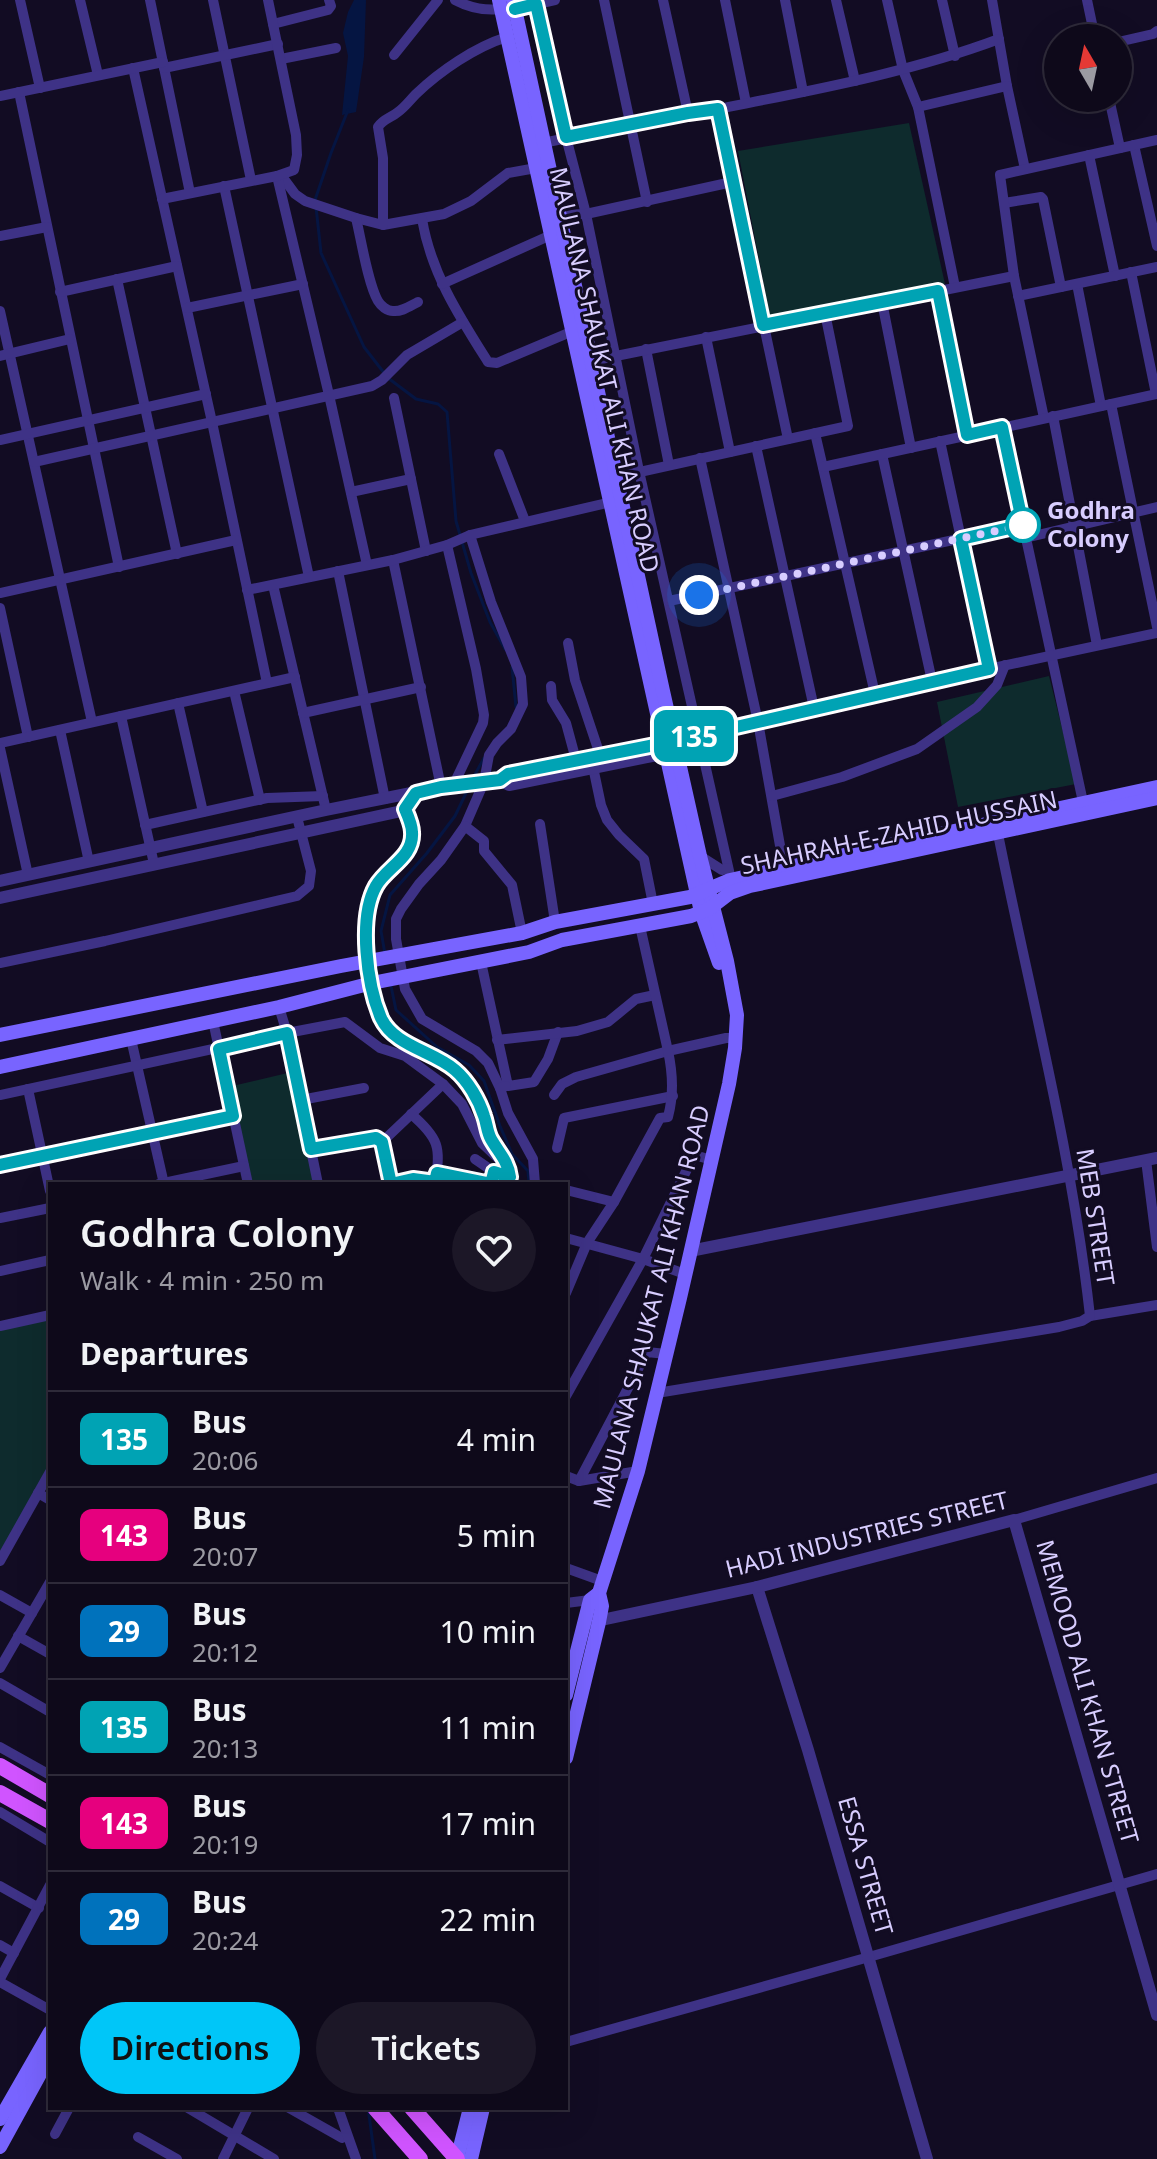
<!DOCTYPE html>
<html lang="en">
<head>
<meta charset="utf-8">
<style>
  :root { --surface:#0e091a; --page:#1c1727; --text:#f1f3f6; --muted:#9b9aa2; --line:#2e2a39; --accent:#00c6f8 }
  body { margin:0; font-family:"Noto Sans",sans-serif; background:var(--page); color:var(--text); height:100vh; display:flex; flex-direction:column; font-size:30px; white-space:nowrap }
  * { box-sizing:border-box; margin:0 }
  p { font-size:26px; color:var(--muted) }
  .icon { flex:none; width:44px; height:44px; fill:none; stroke:currentColor; stroke-width:2; stroke-linecap:round; stroke-linejoin:round }
  .map { position:relative; flex:1; overflow:hidden }
  .sheet { position:absolute; left:48px; top:1182px; width:520px; height:928px; display:flex; flex-direction:column; background:var(--surface); border-radius:0px; box-shadow:0 8px 32px #0002,0 0 0 2px var(--line) }
  .sheet>* { flex:none }
  .badge { padding:0 16px; border-radius:12px; font-size:28px; line-height:52px }
  .needle { width:52px; rotate:351deg }
  .controls { position:absolute; left:1044px; top:24px; display:grid; gap:16px }
  .controls a { display:grid; place-items:center; width:88px; height:88px; border-radius:50%; background:var(--surface); box-shadow:0 8px 32px #0002,0 0 0 2px var(--line); font-size:40px }
  .you { position:absolute; width:40px; height:40px; margin:-20px; border:6px solid #fff; border-radius:50%; background:#1a73e8; box-shadow:0 0 0 12px #1a73e833 }
  .map>.badge { position:absolute; translate:-50% -50%; box-shadow:0 0 0 4px #fff }
  h2 { padding:0 32px; font-size:30px; line-height:72px }
  .round { display:grid; place-items:center; flex:none; width:84px; height:84px; border-radius:42px; background:var(--page) }
  .head { display:flex; align-items:center; justify-content:space-between; height:136px; padding:0 32px }
  h1 { font-size:38px; font-weight:600; line-height:60px }
  .cta { display:flex; gap:16px; margin-top:auto; padding:16px 32px }
  .cta a { flex:1; height:92px; border-radius:48px; background:var(--accent); color:#111; font-size:32px; font-weight:600; line-height:92px; text-align:center }
  .cta a+a { background:var(--page); color:var(--text) }
  ul { padding:0; list-style:none }
  li { display:flex; align-items:center; gap:24px; height:96px; padding:0 32px; border-top:2px solid var(--line) }
  li div { flex:1 }
  li b { display:block; font-size:30px }
  li em { font-style:normal }
  li .badge { min-width:88px; font-weight:700; text-align:center }
  .map>svg:first-child { display:block }
  .green { fill:#0e2b2d }
  .water { fill:#051542 }
  .lines { fill:none; stroke-linecap:round; stroke-linejoin:round }
  .stream { stroke:#051542; stroke-width:3 }
  .minor { stroke:#3e3286; stroke-width:10 }
  .tertiary { stroke:#3e3286; stroke-width:12 }
  .secondary { stroke:#7864ff; stroke-width:14 }
  .primary { stroke:#d054ff; stroke-width:16 }
  .line-casing { stroke:#fff; stroke-width:18 }
  .line { stroke:#00a3b4; stroke-width:12 }
  .walk { stroke:#d8cdff; stroke-width:8; stroke-dasharray:0 14.4 }
  .stop-dot { fill:#fff; stroke:#00a3b4; stroke-width:4 }
  .labels { text-anchor:middle; stroke-width:6; stroke-linejoin:round; paint-order:stroke }
  .street-label { font-size:24px; fill:#d8cdff; stroke:#120c23 }
  .stop-label { font-size:24px; font-weight:bold; fill:#d8cdff; stroke:#120c23; text-anchor:start }
</style>
</head>
<body>
<div class="map">
<svg width="1157" height="2159" viewBox="0 0 1157 2159">
  <rect width="100%" height="100%" fill="#120c23"/>
  <!-- green -->
  <g class="green">
    <polygon points="909,123 945,284 770,316 738,151"/>
    <polygon points="1049,676 1076,784 958,807 937,702"/>
    <polygon points="296,1071 318,1184 248,1184 228,1087"/>
    <polygon points="50,1315 50,1472 0,1552 0,1326"/>
  </g>
  <!-- water -->
  <polygon class="water" points="354,0 366,0 364,57 356,112 342,115 348,56 343,33 348,12"/>
  <g class="lines">
    <!-- stream -->
    <g class="stream">
      <polyline points="315,200 331,153 348,110"/>
      <polyline points="316,207 321,253 364,347 388,378 416,399 438,404 447,412 456,521 471,573 490,622 505,649"/>
      <polyline points="512,667 516,707"/>
      <polyline points="472,780 484,758"/>
      <polyline points="385,954 381,931 390,895 427,853 455,816 469,787"/>
      <polyline points="391,986 396,1010 437,1047 469,1065 484,1081 500,1126 512,1154 528,1171 529,1184"/>
      <polyline points="368,2108 375,2159"/>
    </g>
    <!-- minor -->
    <g class="minor">
      <polyline points="20,0 40,88"/>
      <polyline points="80,0 98,75"/>
      <polyline points="150,0 190,193"/>
      <polyline points="213,0 251,180"/>
      <path d="M455,0C470,8 484,11 501,9"/>
      <polyline points="535,0 566,137 586,214 639,471 732,884"/>
      <polyline points="604,0 647,202"/>
      <polyline points="663,0 688,113"/>
      <polyline points="725,0 746,103"/>
      <polyline points="785,0 803,92"/>
      <polyline points="836,0 855,81"/>
      <polyline points="887,0 903,70 918,107 955,287"/>
      <polyline points="942,0 955,56"/>
      <polyline points="992,0 1007,86 1025,169"/>
      <polyline points="1087,0 1095,38"/>
      <polyline points="515,9 555,0"/>
      <polyline points="273,24 328,10 331,6 329,0"/>
      <polyline points="1118,42 1153,34 1157,31"/>
      <polyline points="394,55 438,0"/>
      <polyline points="281,59 336,48"/>
      <polyline points="133,68 212,422 267,683"/>
      <polyline points="164,68 278,44"/>
      <polyline points="19,92 119,567"/>
      <polyline points="0,96 163,62"/>
      <polyline points="1109,98 1120,148"/>
      <polyline points="918,107 1007,86"/>
      <polyline points="718,109 788,439"/>
      <path d="M543,143L688,113L718,109C813,90 908,73 999,39"/>
      <polyline points="1134,145 1157,246"/>
      <polyline points="1089,155 1115,276"/>
      <polyline points="281,175 295,194 305,201 356,218 383,225 444,214 471,201 508,173 536,168"/>
      <polyline points="277,176 329,395 367,565"/>
      <polyline points="224,186 309,577"/>
      <polyline points="162,199 277,176 294,170 297,155 296,135 268,0"/>
      <polyline points="1004,203 1041,197 1043,199 1061,287"/>
      <polyline points="559,215 586,214 732,182"/>
      <path d="M356,218C361,239 368,284 378,301C381,306 387,311 393,311C402,312 410,306 418,302"/>
      <path d="M422,219C431,273 459,316 488,362L497,363L504,360L573,331"/>
      <path d="M383,225V158L378,127C383,119 391,118 398,112C405,107 410,100 416,94C440,71 475,47 507,37"/>
      <polyline points="0,236 47,227"/>
      <polyline points="1131,272 1156,394"/>
      <polyline points="117,279 177,554"/>
      <polyline points="442,284 551,235"/>
      <polyline points="1077,284 1101,406"/>
      <polyline points="938,291 967,435"/>
      <polyline points="60,292 177,266"/>
      <polyline points="1018,296 1157,267"/>
      <polyline points="882,302 911,448"/>
      <polyline points="187,308 303,284"/>
      <polyline points="0,311 92,722"/>
      <polyline points="706,337 730,452"/>
      <polyline points="646,349 669,465"/>
      <polyline points="0,356 70,339"/>
      <polyline points="591,361 1014,276"/>
      <polyline points="394,398 426,551"/>
      <polyline points="1111,404 1157,627"/>
      <polyline points="1053,416 1097,645"/>
      <polyline points="1044,418 1014,276 1000,175 1157,140"/>
      <polyline points="1002,427 1083,802"/>
      <polyline points="815,433 875,694"/>
      <polyline points="0,440 206,394"/>
      <polyline points="940,441 989,669"/>
      <polyline points="756,446 814,708"/>
      <polyline points="499,454 525,521"/>
      <polyline points="882,454 932,681"/>
      <polyline points="700,458 758,722 784,868"/>
      <polyline points="34,462 372,386 382,380 407,355 463,322"/>
      <polyline points="823,467 1157,394"/>
      <polyline points="617,477 848,426 825,313"/>
      <polyline points="351,492 411,479"/>
      <polyline points="470,535 491,602 521,677 523,704 511,729 497,743 489,755 484,782 465,826 441,860 419,884 401,909 396,919 396,939 405,989 422,1019 476,1051 488,1063 500,1088"/>
      <polyline points="1025,538 1157,507"/>
      <polyline points="447,545 476,669 484,715 483,723 453,786"/>
      <polyline points="393,560 441,787"/>
      <polyline points="338,571 385,799"/>
      <polyline points="273,585 326,810"/>
      <polyline points="247,590 393,560 447,545 470,535 611,502"/>
      <polyline points="0,593 236,540"/>
      <polyline points="669,601 1023,525"/>
      <polyline points="0,608 28,737"/>
      <polyline points="568,643 575,680 600,755"/>
      <polyline points="551,686 552,700 566,723 576,760"/>
      <polyline points="234,691 260,800"/>
      <polyline points="178,703 203,812"/>
      <polyline points="303,713 421,687"/>
      <polyline points="121,716 154,864"/>
      <polyline points="60,730 89,862"/>
      <polyline points="675,741 932,681 1157,633"/>
      <polyline points="0,743 295,677"/>
      <polyline points="0,748 28,875"/>
      <polyline points="593,767 601,805 607,820 619,835 644,859 653,904"/>
      <polyline points="772,796 842,777 917,749 977,707 997,685 1005,665"/>
      <path d="M405,809C408,816 412,825 412,832C414,857 387,867 376,887C358,919 367,986 382,1018C394,1047 434,1051 456,1070C469,1082 479,1101 484,1117C487,1125 488,1133 492,1140C500,1155 513,1166 508,1184"/>
      <polyline points="540,824 555,922"/>
      <polyline points="145,825 267,798 323,796"/>
      <polyline points="465,826 484,841 484,851 512,885 522,933"/>
      <polyline points="700,856 722,870 728,868"/>
      <polyline points="481,962 508,1086 534,1082 548,1059 558,1032"/>
      <polyline points="0,963 105,941 297,896 309,886 311,871 297,817"/>
      <polyline points="279,1007 287,1033 318,1184"/>
      <polyline points="213,1021 248,1184"/>
      <polyline points="131,1039 164,1184"/>
      <polyline points="497,1040 577,1031 608,1022 636,999 655,995"/>
      <polyline points="506,1086 500,1088 508,1113 533,1159 535,1184"/>
      <polyline points="28,1089 50,1191"/>
      <polyline points="0,1095 287,1033 345,1022 380,1048 405,1056 443,1084 462,1104 482,1143 500,1160"/>
      <polyline points="554,1095 562,1084 576,1077 668,1051 726,1038 735,1038"/>
      <polyline points="301,1100 364,1088"/>
      <polyline points="382,1142 443,1084"/>
      <polyline points="557,1148 564,1118 673,1096"/>
      <polyline points="311,1149 376,1138 382,1142 391,1184"/>
      <polyline points="475,1159 494,1172"/>
      <polyline points="1146,1160 1157,1247"/>
      <polyline points="0,1165 233,1116"/>
      <polyline points="437,1173 491,1184 494,1172 510,1177"/>
      <polyline points="159,1184 244,1166"/>
      <path d="M391,1184L413,1179L435,1182C442,1148 438,1137 411,1114"/>
      <polyline points="566,1190 614,1202"/>
      <polyline points="0,1218 50,1208"/>
      <polyline points="566,1238 643,1259 685,1274"/>
      <polyline points="0,1271 50,1260"/>
      <path d="M566,1293L587,1243L614,1202L660,1118L668,1117C674,1095 673,1074 668,1051L640,926"/>
      <polyline points="1090,1316 1157,1305"/>
      <polyline points="0,1326 50,1315"/>
      <path d="M657,1393L1059,1327L1082,1321L1090,1316C1072,1153 1030,994 998,834"/>
      <polyline points="566,1396 643,1259 694,1155 712,1160"/>
      <polyline points="566,1476 579,1481 638,1471"/>
      <polyline points="579,1481 647,1352 666,1354"/>
      <polyline points="38,1493 50,1500"/>
      <polyline points="1014,1520 1157,1478"/>
      <polyline points="0,1561 50,1472"/>
      <polyline points="566,1568 602,1581"/>
      <polyline points="0,1595 32,1613"/>
      <polyline points="566,1603 590,1600"/>
      <polyline points="18,1636 50,1654"/>
      <polyline points="0,1668 50,1582"/>
      <polyline points="0,1683 50,1712"/>
      <polyline points="0,1747 50,1775"/>
      <polyline points="0,1812 50,1842"/>
      <polyline points="0,1886 39,1908"/>
      <polyline points="0,1945 14,1953"/>
      <polyline points="0,1979 50,1885"/>
      <polyline points="0,1982 50,2010"/>
      <polyline points="566,2042 869,1957 1157,1874"/>
      <polyline points="188,2108 274,2159"/>
      <polyline points="289,2108 342,2138"/>
      <polyline points="338,2108 356,2159"/>
      <polyline points="55,2134 69,2108"/>
      <polyline points="138,2137 177,2159"/>
      <polyline points="223,2159 248,2108"/>
    </g>
    <!-- tertiary -->
    <g class="tertiary">
      <polyline points="500,780 509,785 672,752"/>
      <polyline points="0,881 326,810 441,787 500,780 508,774 671,741"/>
      <polyline points="0,898 397,812 405,809 416,793"/>
      <polyline points="690,1251 1157,1158"/>
      <polyline points="757,1587 808,1750 927,2159"/>
      <polyline points="592,1622 757,1587 1014,1520 1157,2015"/>
    </g>
    <!-- secondary -->
    <g class="secondary">
      <polyline points="499,0 701,912 719,963"/>
      <polyline points="513,0 663,691 700,856 727,961 737,1015 735,1048 729,1084 680,1298 638,1471 599,1593 602,1606 599,1622 566,1758"/>
      <polyline points="0,1035 341,966 522,933 555,922 690,897 730,880 1157,787"/>
      <polyline points="0,1067 279,1007 372,983 529,952 562,940 691,916 709,909 730,893 750,886 1157,798"/>
      <polyline points="566,1695 590,1600 599,1593"/>
      <polyline points="0,2119 50,2032"/>
      <polyline points="0,2147 50,2056"/>
      <polyline points="457,2159 470,2108"/>
      <polyline points="471,2159 483,2108"/>
    </g>
    <!-- primary -->
    <g class="primary">
      <polyline points="0,1766 50,1795"/>
      <polyline points="0,1793 50,1821"/>
      <polyline points="375,2108 420,2159"/>
      <polyline points="412,2108 457,2159"/>
    </g>
  </g>
  <g class="lines">
    <defs>
      <path id="line" d="M0,1165L233,1116L219,1049L287,1033L311,1149L376,1138L382,1142L391,1184L413,1179L435,1182L437,1173L491,1184L494,1172L510,1177C508,1161 499,1153 491,1139C487,1132 487,1124 484,1116C479,1100 468,1081 455,1070C433,1051 394,1046 381,1018C367,985 358,918 376,886C387,867 414,857 412,832C412,825 408,816 405,809L416,793L441,787L500,780L508,774L675,741L989,669L961,539L1023,525L1002,427L967,435L938,291L763,325L718,109L688,113L566,137L536,4L515,9"/>
    </defs>
    <!-- line casing -->
    <use href="#line" class="line-casing"/>
    <!-- line -->
    <use href="#line" class="line"/>
    <!-- walk -->
    <polyline class="walk" points="699,595 1023,525"/>
  </g>
  <!-- markers -->
  <circle class="stop-dot" cx="1023" cy="525" r="16"/>
  <g class="labels">
    <!-- street labels -->
    <g class="street-label">
      <text transform="translate(604 370) rotate(77)" y="8">MAULANA SHAUKAT ALI KHAN ROAD</text>
      <text transform="translate(899 833) rotate(-12)" y="8">SHAHRAH-E-ZAHID HUSSAIN</text>
      <text transform="translate(1095 1217) rotate(81)" y="8">MEB STREET</text>
      <text transform="translate(652 1307) rotate(-76)" y="8">MAULANA SHAUKAT ALI KHAN ROAD</text>
      <text transform="translate(867 1535) rotate(-14)" y="8">HADI INDUSTRIES STREET</text>
      <text transform="translate(1087 1692) rotate(74)" y="8">MEMOOD ALI KHAN STREET</text>
      <text transform="translate(865 1866) rotate(74)" y="8">ESSA STREET</text>
    </g>
    <!-- stop labels -->
    <g class="stop-label">
      <text x="1047" y="519">Godhra<tspan x="1047" dy="28">Colony</tspan></text>
    </g>
  </g>
</svg>
<div class="controls">
<a><svg class="needle" viewBox="-14 -14 28 28"><path d="M0-13l5 13h-10z" fill="#e53935"/><path d="M0 13l5-13h-10z" fill="#9b9aa2"/></svg></a>
</div>
<div class="you" style="left:699px;top:595px"></div>
<b class="badge" style="left:694px;top:736px;background:#00a3b4;color:#fff">135</b>
<section class="sheet">
<div class="head"><div><h1>Godhra Colony</h1><p>Walk · 4 min · 250 m</p></div><a class="round"><svg class="icon" aria-label="heart" viewBox="0 0 24 24"><path d="M12 20l-8-8c-3-5 5-10 8-4 3-6 11-1 8 4z"/></svg></a></div>
<h2>Departures</h2>
<ul>
<li><span class="badge" style="background:#00a3b4;color:#fff">135</span><div><b>Bus</b><p>20:06</p></div><em>4 min</em></li>
<li><span class="badge" style="background:#e6007e;color:#fff">143</span><div><b>Bus</b><p>20:07</p></div><em>5 min</em></li>
<li><span class="badge" style="background:#0072bc;color:#fff">29</span><div><b>Bus</b><p>20:12</p></div><em>10 min</em></li>
<li><span class="badge" style="background:#00a3b4;color:#fff">135</span><div><b>Bus</b><p>20:13</p></div><em>11 min</em></li>
<li><span class="badge" style="background:#e6007e;color:#fff">143</span><div><b>Bus</b><p>20:19</p></div><em>17 min</em></li>
<li><span class="badge" style="background:#0072bc;color:#fff">29</span><div><b>Bus</b><p>20:24</p></div><em>22 min</em></li>
</ul>
<div class="cta"><a>Directions</a><a>Tickets</a></div>
</section>
</div>
</body>
</html>
